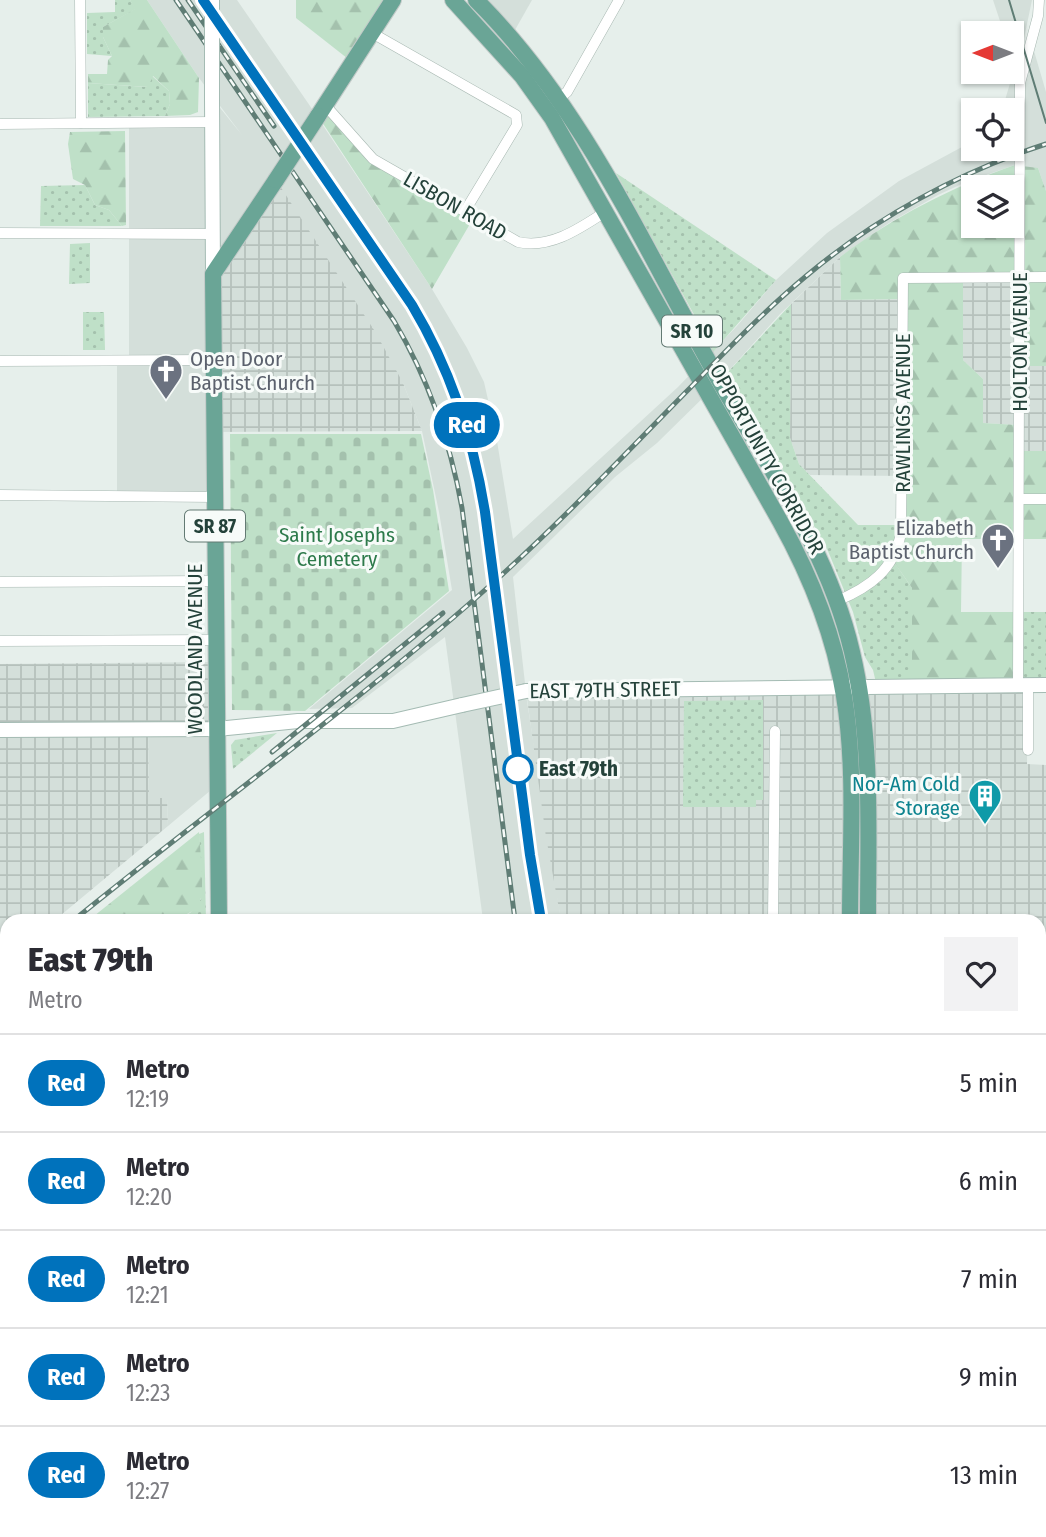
<!DOCTYPE html>
<html lang="en">
<head>
<meta charset="utf-8">
<style>
  :root { --surface:#fff; --page:#f2f2f3; --text:#2b2b33; --muted:#7c7c81; --line:#e1e1e2 }
  body { margin:0; font-family:"Fira Sans Condensed",sans-serif; background:var(--page); color:var(--text); height:100vh; display:flex; flex-direction:column; font-size:26px; white-space:nowrap }
  * { box-sizing:border-box; margin:0 }
  p { font-size:23px; color:var(--muted) }
  .icon { flex:none; width:38px; height:38px; fill:none; stroke:currentColor; stroke-width:2; stroke-linecap:round; stroke-linejoin:round }
  .map { position:relative; flex:1; overflow:hidden }
  .details { position:absolute; left:0px; top:914px; width:1046px; height:625px; display:flex; flex-direction:column; background:var(--surface); border-radius:21px 21px 0 0; box-shadow:0 2px 5px #0004 }
  .details>* { flex:none }
  .badge { padding:0 14px; border-radius:23px; font-size:24px; line-height:46px }
  .needle { width:46px; rotate:270deg }
  .buttons { position:absolute; left:961px; top:21px; display:grid; gap:14px }
  .buttons a { display:grid; place-items:center; width:63px; height:63px; border-radius:0px; background:var(--surface); box-shadow:0 2px 5px #0004; font-size:35px }
  .map>.badge { position:absolute; translate:-50% -50%; box-shadow:0 0 0 4px #fff }
  .round { display:grid; place-items:center; flex:none; width:74px; height:74px; border-radius:0px; background:var(--page) }
  .summary { display:flex; align-items:center; justify-content:space-between; height:119px; padding:0 28px }
  h1 { font-size:33px; font-weight:800; line-height:52px }
  ul { padding:0; list-style:none }
  li { display:flex; align-items:center; gap:21px; height:98px; padding:0 28px; border-top:2px solid var(--line) }
  li div { flex:1 }
  li b { display:block; font-size:26px }
  li em { font-style:normal }
  li .badge { min-width:77px; font-weight:700; text-align:center }
  .map>svg:first-child { display:block }
  .built { fill:#d4dfda }
  .industrial { fill:url(#industrial-grid) }
  .grass { fill:url(#grass-dots) }
  .forest { fill:url(#forest-firs); fill-rule:evenodd }
  .cemetery { fill:url(#cemetery-stones) }
  .lines { fill:none; stroke-linecap:round; stroke-linejoin:round }
  .minor-casing { stroke:#a8b8b2; stroke-width:11 }
  .tertiary-casing { stroke:#a8b8b2; stroke-width:14 }
  .secondary-casing { stroke:#a4bbb3; stroke-width:16 }
  .primary-casing { stroke:#c2cac8; stroke-width:18 }
  .minor { stroke:#fff; stroke-width:10 }
  .tertiary { stroke:#fff; stroke-width:12 }
  .secondary { stroke:#fff; stroke-width:14 }
  .primary { stroke:#6aa596; stroke-width:16 }
  .tram { stroke:#5f7d75; stroke-width:2 }
  .rail-casing { stroke:#5f7d75; stroke-width:5 }
  .rail { stroke:#f7fbf9; stroke-width:2.5; stroke-dasharray:8; stroke-linecap:butt }
  .secondary-bridge-casing { stroke:#a4bbb3; stroke-width:16; stroke-linecap:butt }
  .primary-bridge-casing { stroke:#c2cac8; stroke-width:18; stroke-linecap:butt }
  .secondary-bridge { stroke:#fff; stroke-width:14 }
  .primary-bridge { stroke:#6aa596; stroke-width:16 }
  .line-casing { stroke:#fff; stroke-width:16 }
  .line { stroke:#0072bc; stroke-width:10 }
  .stop-dot { fill:#fff; stroke:#0072bc; stroke-width:3.5 }
  .labels { text-anchor:middle; stroke-width:6; stroke-linejoin:round; paint-order:stroke }
  .shield { fill:#f7fbf9; stroke:#637a73; stroke-width:2 }
  .shield-label { font-size:19px; font-weight:bold; fill:#24423a }
  .street-label { font-size:21px; fill:#24423a; stroke:#f7fbf9 }
  .worship-label { font-size:21px; fill:#5b616d; stroke:#f7fbf9; text-anchor:start }
  .park-label { font-size:21px; fill:#2d7a4b; stroke:#f7fbf9 }
  .stop-label { font-size:21px; font-weight:bold; fill:#24423a; stroke:#f7fbf9; text-anchor:start }
  .culture-label { font-size:21px; fill:#0d838f; stroke:#f7fbf9; text-anchor:end }
</style>
</head>
<body>
<div class="map">
<svg width="1046" height="1537" viewBox="0 0 1046 1537">
  <defs>
    <pattern id="industrial-grid" width="8" height="8" patternUnits="userSpaceOnUse" patternTransform="scale(1.75)"><rect width="8" height="8" fill="#d4dfda"/><path d="M0 4h8M4 0v8" fill="none" stroke="#b6c1bc"/></pattern>
    <pattern id="grass-dots" width="8" height="8" patternUnits="userSpaceOnUse" patternTransform="scale(1.75)"><rect width="8" height="8" fill="#bfe0c8"/><path d="M2 2h.1M6 6h.1" fill="none" stroke="#a4c1ad" stroke-width="1.8" stroke-linecap="round"/></pattern>
    <pattern id="forest-firs" width="22" height="20" patternUnits="userSpaceOnUse" patternTransform="scale(1.75)"><rect width="22" height="20" fill="#bfe0c8"/><path d="M5 1l3.5 6h-7zM16 11l3.5 6h-7z" fill="#a4c1ad"/></pattern>
    <pattern id="cemetery-stones" width="16" height="16" patternUnits="userSpaceOnUse" patternTransform="scale(1.75)"><rect width="16" height="16" fill="#bfe0c8"/><path d="M2 7V4a2 2 0 0 1 4 0v3zM10 15v-3a2 2 0 0 1 4 0v3z" fill="#a4c1ad"/></pattern>
  </defs>
  <rect width="100%" height="100%" fill="#e6efeb"/>
  <!-- built -->
  <g class="built">
    <polygon points="147,0 237,0 308,103 432,289 467,348 484,382 496,435 513,539 678,387 737,326 776,280 827,233 899,181 973,141 973,149 1012,149 1012,110 1002,110 1011,80 1009,72 1012,72 1012,33 1004,33 993,0 1032,0 1017,72 1015,165 966,182 938,195 889,223 840,257 780,314 715,386 657,443 615,477 513,577 527,701 561,920 483,920 445,637 352,708 309,709 452,590 439,512 422,431 403,383 213,274 215,497 117,496 117,361 129,360 129,123 212,122 212,98 242,135 199,78"/>
    <polygon points="476,0 532,0 511,37"/>
    <polygon points="1034,51 1046,92 1046,191 1038,168 1024,171 1024,81"/>
    <polygon points="148,729 217,729 217,785 168,826 167,799 149,798"/>
    <polygon points="669,1531 867,1531 864,1537 672,1537"/>
  </g>
  <!-- industrial -->
  <g class="industrial">
    <polygon points="276,180 376,333 403,383 422,431 214,432 213,274"/>
    <polygon points="840,257 841,300 903,299 903,476 810,475 799,464 790,438 791,304"/>
    <polygon points="963,277 1020,277 1020,366 1046,366 1046,451 1020,451 1020,425 983,423 983,379 963,360"/>
    <polygon points="216,662 217,729 148,729 149,798 167,798 168,826 55,920 7,920 7,960 0,966 0,664"/>
    <polygon points="1028,686 1027,764 1046,765 1046,1113 1040,1113 1040,920 561,920 546,837 526,691"/>
    <polygon points="323,1531 669,1531 672,1537 323,1537"/>
  </g>
  <!-- grass -->
  <g class="grass">
    <polygon points="115,0 130,0 136,9 103,27 103,37 112,56 87,54 87,13 115,12"/>
    <polygon points="152,76 169,91 170,104 165,116 88,117 88,83 147,87"/>
    <polygon points="616,173 776,280 713,352 708,340"/>
    <polygon points="85,185 95,205 109,210 122,226 40,226 41,186"/>
    <polygon points="90,243 90,283 69,284 70,244"/>
    <polygon points="791,304 790,438 799,464 858,525 902,525 892,559 912,588 912,687 877,687 873,670 865,657 853,612 828,551 728,372"/>
    <polygon points="83,312 104,312 105,350 83,350"/>
    <polygon points="1019,612 1046,612 1046,685 1018,686"/>
    <polygon points="763,700 763,800 756,800 756,807 683,807 684,701"/>
    <polygon points="277,733 233,769 231,745 235,740"/>
    <polygon points="204,832 206,920 174,920 190,913 201,899 199,834"/>
    <rect x="0" y="1035" width="7" height="280"/>
  </g>
  <!-- forest -->
  <g class="forest">
    <polygon points="130,0 147,0 199,78 198,112 190,115 165,116 170,104 169,91 153,76 148,87 88,83 88,74 107,74 108,60 112,56 103,37 103,27 135,9"/>
    <polygon points="296,0 393,0 352,62 296,18"/>
    <polygon points="325,105 369,156 474,217 432,289 318,116"/>
    <polygon points="125,131 126,225 122,226 109,210 95,205 85,185 73,179 68,144 70,132"/>
    <path d="M1015,165L1038,168L1046,191V366H1020V278H963V360L983,379V423L1020,425V451H1046V539H962L961,612H1019L1018,686L912,687V588L892,559L899,544L902,299L841,300L840,257C895,216 950,188 1015,165ZM973,187H1012V226H973Z"/>
    <path d="M199,832C200,847 204,887 201,898C193,931 115,921 89,920Z"/>
    <polygon points="1046,1227 1046,1322 1040,1332 1040,1237"/>
  </g>
  <!-- cemetery -->
  <g class="cemetery">
    <polygon points="230,434 421,434 433,490 449,591 305,711 232,710"/>
    <polygon points="7,1331 7,1531 212,1531 213,1537 0,1537 0,1332"/>
  </g>
  <g class="lines">
    <defs>
      <g id="minor">
        <polyline points="80,0 81,123"/>
        <polyline points="372,33 516,115 517,125 465,211"/>
        <polyline points="558,99 567,92 619,0"/>
        <path d="M325,105L373,159L518,242C550,249 579,229 605,212"/>
        <polyline points="0,124 212,122"/>
        <polyline points="0,233 213,234"/>
        <polyline points="0,361 213,360"/>
        <polyline points="0,495 215,497"/>
        <polyline points="1020,499 1046,499"/>
        <polyline points="0,582 215,581"/>
        <path d="M837,601C870,587 894,570 901,533L903,278L1046,277"/>
        <polyline points="0,641 216,640"/>
        <polyline points="1018,686 1020,83 1038,16 1039,0"/>
        <polyline points="1028,750 1028,686"/>
        <polyline points="773,920 775,731"/>
        <polyline points="1040,1029 1046,1028"/>
        <polyline points="1040,1422 1046,1412"/>
        <polyline points="526,1531 526,1537"/>
        <polyline points="964,1537 967,1531"/>
      </g>
      <polyline id="tertiary" points="0,1321 7,1321"/>
      <g id="secondary">
        <polyline points="212,98 213,274"/>
        <polyline points="526,691 1046,685"/>
        <polyline points="0,730 217,729 298,721 393,721 462,705"/>
      </g>
      <g id="primary">
        <path d="M453,0L522,76L552,118L780,521C810,575 834,634 844,696C856,769 850,846 850,920"/>
        <path d="M476,0C584,107 646,252 720,382C770,469 829,553 852,652C873,741 868,830 868,920"/>
        <polyline points="318,116 393,0"/>
        <polyline points="219,920 213,274 276,180"/>
        <polyline points="228,1531 228,1537"/>
        <polyline points="874,1531 876,1537"/>
        <polyline points="895,1531 897,1537"/>
      </g>
    </defs>
    <!-- minor casing -->
    <use href="#minor" class="minor-casing"/>
    <!-- tertiary casing -->
    <use href="#tertiary" class="tertiary-casing"/>
    <!-- secondary casing -->
    <use href="#secondary" class="secondary-casing"/>
    <!-- primary casing -->
    <use href="#primary" class="primary-casing"/>
    <!-- minor -->
    <use href="#minor" class="minor"/>
    <!-- tertiary -->
    <use href="#tertiary" class="tertiary"/>
    <!-- secondary -->
    <use href="#secondary" class="secondary"/>
    <!-- primary -->
    <use href="#primary" class="primary"/>
    <!-- tram -->
    <g class="tram">
      <polyline points="1009,0 1046,123"/>
      <polyline points="1040,1208 1046,1198"/>
      <polyline points="845,1537 846,1531"/>
    </g>
    <defs>
      <g id="rail">
        <path d="M176,0L394,321C429,380 450,441 462,508L515,920"/>
        <polyline points="188,0 274,126"/>
        <path d="M203,0L412,305C452,372 473,435 485,512L530,855L541,920"/>
        <polyline points="272,752 443,613"/>
        <path d="M74,920C213,807 361,701 495,581C562,521 624,455 687,391C725,352 763,312 805,277C875,218 959,172 1046,144"/>
        <polyline points="0,974 7,968"/>
        <polyline points="700,1531 702,1537"/>
        <polyline points="737,1531 739,1537"/>
        <polyline points="753,1531 755,1537"/>
      </g>
    </defs>
    <!-- rail casing -->
    <use href="#rail" class="rail-casing"/>
    <!-- rail -->
    <use href="#rail" class="rail"/>
    <defs>
      <g id="secondary-bridge">
        <polyline points="212,0 212,98"/>
        <polyline points="462,705 526,691"/>
      </g>
      <polyline id="primary-bridge" points="276,180 318,116"/>
    </defs>
    <!-- secondary-bridge casing -->
    <use href="#secondary-bridge" class="secondary-bridge-casing"/>
    <!-- primary-bridge casing -->
    <use href="#primary-bridge" class="primary-bridge-casing"/>
    <!-- secondary-bridge -->
    <use href="#secondary-bridge" class="secondary-bridge"/>
    <!-- primary-bridge -->
    <use href="#primary-bridge" class="primary-bridge"/>
  </g>
  <g class="lines">
    <defs>
      <path id="line" d="M203,0L412,305C451,370 473,437 485,512L530,855L541,920"/>
    </defs>
    <!-- line casing -->
    <use href="#line" class="line-casing"/>
    <!-- line -->
    <use href="#line" class="line"/>
  </g>
  <!-- icons -->
  <defs>
    <symbol id="church-pin" viewBox="-11 -11 22 30"><path d="M0 17L-7.5 6A9.5 9.5 0 1 1 7.5 6Z" fill="#6b7280" stroke="#f7fbf9"/><path d="M-1.2-6h2.4v3.5h3.3v2.4h-3.3V6h-2.4V-.1h-3.3v-2.4h3.3Z" fill="#fff"/></symbol>
    <symbol id="building-pin" viewBox="-11 -11 22 30"><path d="M0 17L-7.5 6A9.5 9.5 0 1 1 7.5 6Z" fill="#0f9aa8" stroke="#f7fbf9"/><path d="M-4-6H4V6H1V3H-1V6H-4ZM-2.5-4.3h1.7v1.8h-1.7ZM.8-4.3h1.7v1.8H.8ZM-2.5-1h1.7V.8h-1.7ZM.8-1h1.7V.8H.8Z" fill="#fff"/></symbol>
  </defs>
  <g fill-rule="evenodd">
    <use href="#church-pin" x="147" y="352" width="38" height="52"/>
    <use href="#church-pin" x="979" y="521" width="38" height="52"/>
    <use href="#building-pin" x="966" y="777" width="38" height="52"/>
  </g>
  <!-- markers -->
  <circle class="stop-dot" cx="518" cy="769" r="14"/>
  <g class="labels">
    <!-- shield labels -->
    <g class="shield">
      <rect x="662" y="315.5" width="60" height="31" rx="5"/>
      <rect x="185" y="510.5" width="60" height="31" rx="5"/>
    </g>
    <g class="shield-label">
      <text x="692" y="338">SR 10</text>
      <text x="215" y="533">SR 87</text>
    </g>
    <!-- street labels -->
    <g class="street-label">
      <text transform="translate(455 206) rotate(30)" y="7">LISBON ROAD</text>
      <text transform="translate(1020 342) rotate(-90)" y="7">HOLTON AVENUE</text>
      <text transform="translate(903 413) rotate(-90)" y="7">RAWLINGS AVENUE</text>
      <text transform="translate(767 459) rotate(61)" y="7">OPPORTUNITY CORRIDOR</text>
      <text transform="translate(195 649) rotate(-90)" y="7">WOODLAND AVENUE</text>
      <text transform="translate(605 690) rotate(-1)" y="7">EAST 79TH STREET</text>
    </g>
    <!-- worship labels -->
    <g class="worship-label">
      <text x="190" y="366">Open Door<tspan x="190" dy="24">Baptist Church</tspan></text>
      <text x="974" y="535" text-anchor="end">Elizabeth<tspan x="974" dy="24">Baptist Church</tspan></text>
    </g>
    <!-- park labels -->
    <g class="park-label">
      <text x="337" y="542">Saint Josephs<tspan x="337" dy="24">Cemetery</tspan></text>
    </g>
    <!-- stop labels -->
    <g class="stop-label">
      <text x="539" y="776">East 79th</text>
    </g>
    <!-- culture labels -->
    <g class="culture-label">
      <text x="960" y="791">Nor-Am Cold<tspan x="960" dy="24">Storage</tspan></text>
    </g>
  </g>
</svg>
<div class="buttons">
<a><svg class="needle" viewBox="-14 -14 28 28"><path d="M0-13l5 13h-10z" fill="#e53935"/><path d="M0 13l5-13h-10z" fill="#7c7c81"/></svg></a>
<a><svg class="icon" aria-label="locate" viewBox="0 0 24 24"><circle cx="12" cy="12" r="6"/><path d="M12 2v4M12 18v4M2 12h4M18 12h4"/></svg></a>
<a><svg class="icon" aria-label="layers" viewBox="0 0 24 24"><path d="M12 4l9 5-9 5-9-5zM3 14l9 5 9-5"/></svg></a>
</div>
<b class="badge" style="left:467px;top:425px;background:#0072bc;color:#fff">Red</b>
<section class="details">
<div class="summary"><div><h1>East 79th</h1><p>Metro</p></div><a class="round"><svg class="icon" aria-label="heart" viewBox="0 0 24 24"><path d="M12 20l-8-8c-3-5 5-10 8-4 3-6 11-1 8 4z"/></svg></a></div>
<ul>
<li><span class="badge" style="background:#0072bc;color:#fff">Red</span><div><b>Metro</b><p>12:19</p></div><em>5 min</em></li>
<li><span class="badge" style="background:#0072bc;color:#fff">Red</span><div><b>Metro</b><p>12:20</p></div><em>6 min</em></li>
<li><span class="badge" style="background:#0072bc;color:#fff">Red</span><div><b>Metro</b><p>12:21</p></div><em>7 min</em></li>
<li><span class="badge" style="background:#0072bc;color:#fff">Red</span><div><b>Metro</b><p>12:23</p></div><em>9 min</em></li>
<li><span class="badge" style="background:#0072bc;color:#fff">Red</span><div><b>Metro</b><p>12:27</p></div><em>13 min</em></li>
</ul>
</section>
</div>
</body>
</html>
